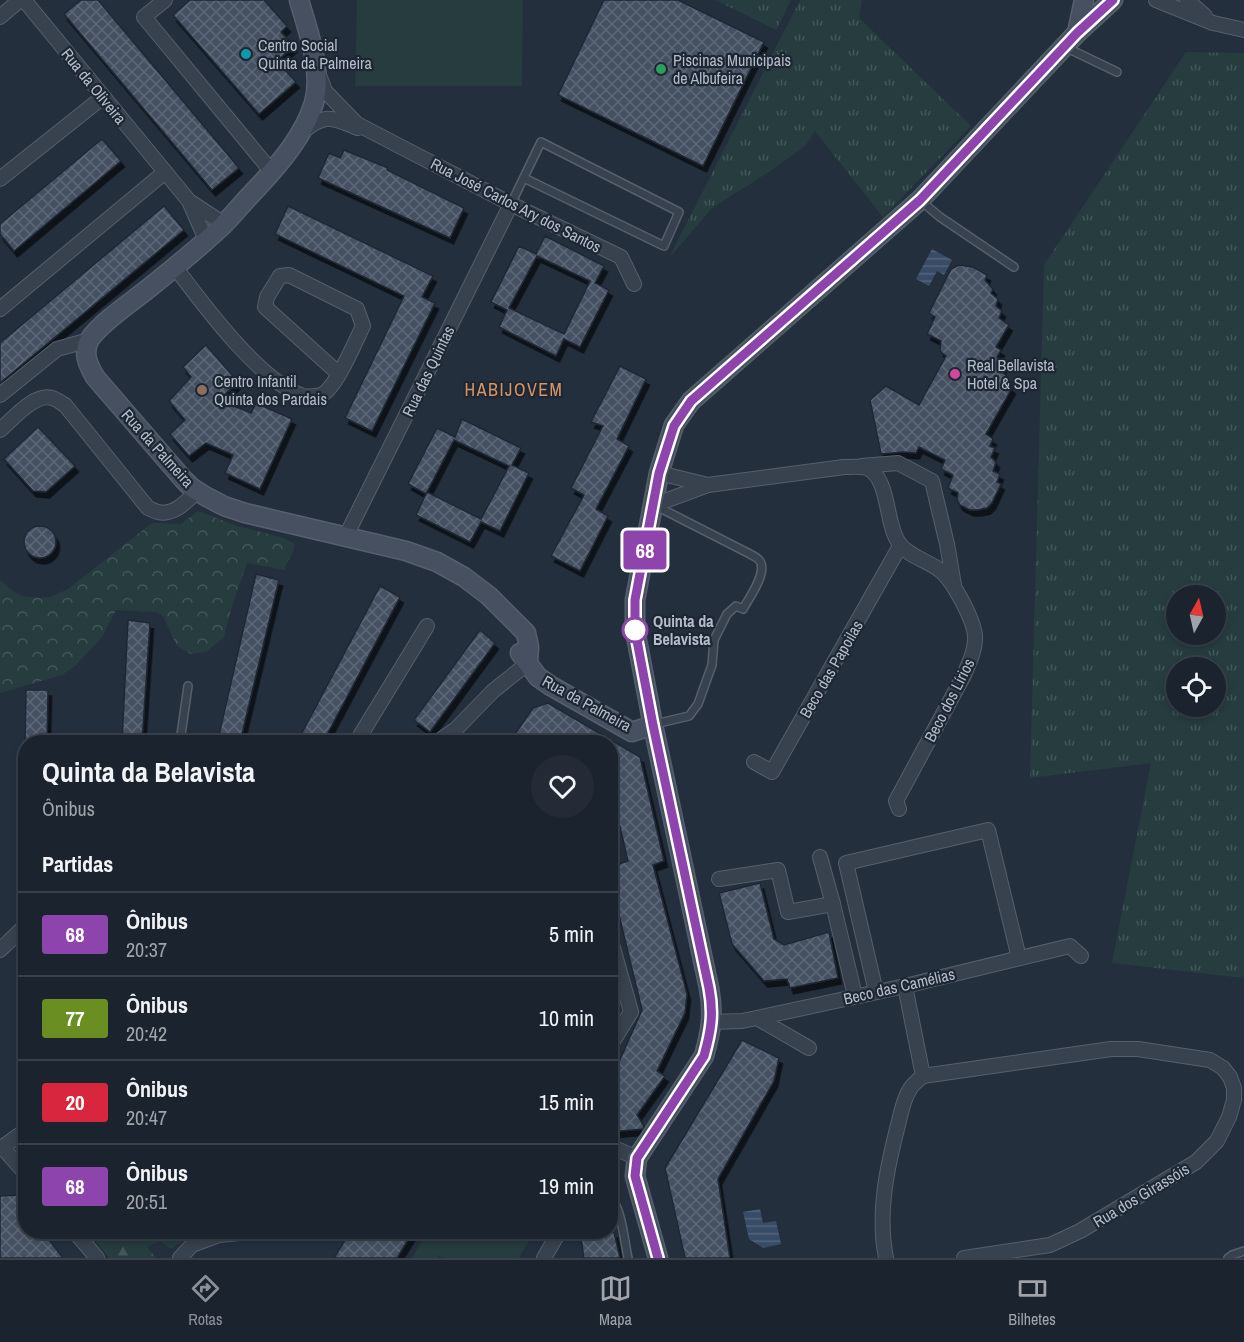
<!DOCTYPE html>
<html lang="pt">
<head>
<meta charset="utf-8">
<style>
  :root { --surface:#1b232e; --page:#242b36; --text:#f1f3f6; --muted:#a0a4aa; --line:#39404a; --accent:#8c9099 }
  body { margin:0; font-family:"Archivo Narrow",sans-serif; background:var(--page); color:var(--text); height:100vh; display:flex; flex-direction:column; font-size:22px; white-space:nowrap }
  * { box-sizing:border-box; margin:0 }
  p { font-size:20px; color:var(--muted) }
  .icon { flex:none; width:33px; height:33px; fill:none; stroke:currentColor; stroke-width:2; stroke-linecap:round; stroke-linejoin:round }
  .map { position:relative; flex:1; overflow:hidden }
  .sheet { position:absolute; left:18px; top:735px; width:600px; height:504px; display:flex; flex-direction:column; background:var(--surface); border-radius:24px; box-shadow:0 3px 9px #0003,0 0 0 2px var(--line) }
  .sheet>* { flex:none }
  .badge { padding:0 12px; border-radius:4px; font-size:21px; line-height:39px }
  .needle { width:39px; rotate:8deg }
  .buttons { position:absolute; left:1166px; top:585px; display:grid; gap:12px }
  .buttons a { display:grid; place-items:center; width:60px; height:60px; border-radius:50%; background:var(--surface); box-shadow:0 3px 9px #0003,0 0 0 2px var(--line); font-size:30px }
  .map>.badge { position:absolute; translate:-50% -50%; box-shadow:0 0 0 3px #fff }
  h2 { padding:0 24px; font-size:22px; line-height:54px }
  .round { display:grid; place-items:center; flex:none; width:63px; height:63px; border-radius:32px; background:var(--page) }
  .head { display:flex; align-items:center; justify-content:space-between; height:102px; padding:0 24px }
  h1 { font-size:28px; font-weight:700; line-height:45px }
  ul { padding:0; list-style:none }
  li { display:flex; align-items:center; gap:18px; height:84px; padding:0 24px; border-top:2px solid var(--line) }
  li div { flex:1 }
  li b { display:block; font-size:22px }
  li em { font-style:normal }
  li .badge { min-width:66px; font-weight:700; text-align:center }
  .menu { display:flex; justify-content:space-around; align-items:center; height:84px; border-top:2px solid var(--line); background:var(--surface); font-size:16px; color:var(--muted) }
  .menu a { display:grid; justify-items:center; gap:3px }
  .menu .current { color:var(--accent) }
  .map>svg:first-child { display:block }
  .grass { fill:url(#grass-tufts); fill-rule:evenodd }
  .forest { fill:url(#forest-firs) }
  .park { fill:url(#park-crowns) }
  .pitch { fill:#263c3f }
  .water { fill:url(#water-rules) }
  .building { fill:url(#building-cross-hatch); stroke:#1f2835; stroke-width:1.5; fill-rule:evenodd; filter:url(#shadow) }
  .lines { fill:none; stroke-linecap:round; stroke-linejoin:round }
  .lane-casing { stroke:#565f6c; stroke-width:10 }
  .street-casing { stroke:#565f6c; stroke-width:16 }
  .secondary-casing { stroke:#565f6c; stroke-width:21 }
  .lane { stroke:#38414e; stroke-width:7 }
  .street { stroke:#38414e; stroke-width:14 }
  .secondary { stroke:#465061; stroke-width:18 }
  .line-casing { stroke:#fff; stroke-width:14 }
  .line { stroke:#8e44ad; stroke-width:9 }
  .culture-dot { fill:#0f9aa8; stroke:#1d2633; stroke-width:2 }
  .leisure-dot { fill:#2e9e5b; stroke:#1d2633; stroke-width:2 }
  .hotel-dot { fill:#d1479c; stroke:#1d2633; stroke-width:2 }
  .education-dot { fill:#8d6e63; stroke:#1d2633; stroke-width:2 }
  .stop-dot { fill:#fff; stroke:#8e44ad; stroke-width:3 }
  .labels { text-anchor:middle; stroke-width:4.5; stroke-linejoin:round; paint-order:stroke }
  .poi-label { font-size:16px; fill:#b4bcc9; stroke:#1d2633; text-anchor:start }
  .street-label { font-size:16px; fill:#b4bcc9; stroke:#1d2633 }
  .stop-label { font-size:16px; font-weight:bold; fill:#b4bcc9; stroke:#1d2633; text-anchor:start }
  .neighbourhood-label { font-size:18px; letter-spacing:1.5px; fill:#d59563; stroke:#1d2633 }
</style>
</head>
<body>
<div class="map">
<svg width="1244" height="1258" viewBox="0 0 1244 1258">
  <defs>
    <pattern id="grass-tufts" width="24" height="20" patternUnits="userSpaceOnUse" patternTransform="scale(1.5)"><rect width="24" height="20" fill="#263c3f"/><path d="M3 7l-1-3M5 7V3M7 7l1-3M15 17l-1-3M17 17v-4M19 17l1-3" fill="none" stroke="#435659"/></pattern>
    <pattern id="forest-firs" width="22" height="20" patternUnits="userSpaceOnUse" patternTransform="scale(1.5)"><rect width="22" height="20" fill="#263c3f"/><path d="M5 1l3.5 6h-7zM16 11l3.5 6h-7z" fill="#435659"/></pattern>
    <pattern id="park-crowns" width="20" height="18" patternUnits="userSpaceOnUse" patternTransform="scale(1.5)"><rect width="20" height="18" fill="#263c3f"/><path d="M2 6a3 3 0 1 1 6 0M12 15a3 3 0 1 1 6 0" fill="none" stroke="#435659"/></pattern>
    <pattern id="water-rules" width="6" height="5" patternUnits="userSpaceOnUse" patternTransform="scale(1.5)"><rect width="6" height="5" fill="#394c67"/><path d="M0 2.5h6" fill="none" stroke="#53647b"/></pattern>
    <pattern id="building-cross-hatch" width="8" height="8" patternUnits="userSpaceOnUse" patternTransform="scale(1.5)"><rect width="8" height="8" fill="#455162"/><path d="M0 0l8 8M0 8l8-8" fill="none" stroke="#5d6877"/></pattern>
    <filter id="shadow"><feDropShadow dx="3.5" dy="6" stdDeviation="0" flood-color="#0009"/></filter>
  </defs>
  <rect width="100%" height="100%" fill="#242f3e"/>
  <!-- grass -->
  <g class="grass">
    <polygon points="715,0 791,0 776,30"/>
    <polygon points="800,0 862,0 859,18 971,126 883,217 815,131 805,146 767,173 712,208 669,258"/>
    <path d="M1186,52L1244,53V978L1112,963L1151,763L1030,778L1044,265ZM1176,596H1215V634H1176ZM1176,668H1215V706H1176Z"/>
  </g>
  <!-- forest -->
  <polygon class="forest" points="89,1232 195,1232 171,1249 160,1241 147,1247 156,1258 109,1258"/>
  <!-- park -->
  <path class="park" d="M198,511L237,526L280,537L294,543C295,555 286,559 285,570L247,563L232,606L224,637L206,652L191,654L177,646L163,616L156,612L116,610L102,637L75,666L62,675L0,693V580L13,591L22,596L41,598L50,597L68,589L152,523L181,524Z"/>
  <!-- pitch -->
  <g class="pitch">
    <polygon points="357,0 523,0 522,86 355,86"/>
    <polygon points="427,1232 534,1232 519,1258 443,1258 437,1255 440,1258 412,1258"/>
  </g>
  <!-- water -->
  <g class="water">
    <polygon points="932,249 952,260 944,275 937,271 929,286 916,279"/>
    <polygon points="760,1209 763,1223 776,1221 781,1244 763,1248 749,1239 743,1212"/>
  </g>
  <!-- building -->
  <g class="building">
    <polygon points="81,0 98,0 239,168 212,190 64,14"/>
    <polygon points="190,0 264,0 287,26 281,32 294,46 277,61 296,82 259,114 173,15"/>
    <polygon points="604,0 678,0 764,42 703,166 558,95"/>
    <polygon points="102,139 121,161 14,251 0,234 0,224"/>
    <polygon points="344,150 388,168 387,170 464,208 450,238 318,178 329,153 340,158"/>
    <polygon points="164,206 184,230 0,383 0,343"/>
    <polygon points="288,206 433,276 422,297 435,303 372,431 345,418 404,296 275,234"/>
    <path d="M545,236L604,266L595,283L609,290L580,347L564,339L556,356L499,327L507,310L491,302L519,246L536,254ZM537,256L590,281L564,334L509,308Z"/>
    <polygon points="959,265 973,267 987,275 985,280 993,289 991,293 998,299 996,306 1002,311 999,318 1009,325 996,347 1001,350 997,357 1004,364 1001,370 1007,377 1005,382 1012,388 986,434 993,439 990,446 995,448 991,457 996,462 993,471 1000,474 997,482 1001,484 992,503 987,508 978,510 970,510 960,505 957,500 958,493 948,488 953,475 941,469 945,460 919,447 916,453 904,452 881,454 870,400 886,386 919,405 946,356 940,351 941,341 927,334 935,317 929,313 951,269"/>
    <polygon points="206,345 238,382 219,400 251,413 256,403 292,419 260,489 225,473 233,455 206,443 189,456 170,434 185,420 169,401 191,377 183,367"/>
    <polygon points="620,366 646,379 617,439 629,446 596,509 608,516 580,571 551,556 584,495 571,488 603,426 591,422"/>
    <polygon points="462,419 521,448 512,465 529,473 500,531 481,522 470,542 416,515 427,492 481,519 509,466 454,440 426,494 408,484 437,428 455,437"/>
    <polygon points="38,427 75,466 46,492 33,491 4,459"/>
    <circle cx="40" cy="542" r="16"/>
    <polygon points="256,574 279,580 240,742 219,735"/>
    <polygon points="380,586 400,597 323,742 321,742 302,733"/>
    <polygon points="128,620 150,623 142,742 122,742"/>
    <polygon points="480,630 495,643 430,732 414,720"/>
    <polygon points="26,690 48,690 47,742 25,742"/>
    <polygon points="548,703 640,757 664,861 653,865 687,994 685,1013 657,1071 665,1076 637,1115 644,1126 643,1129 610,1132 610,1082 642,1010 610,878 610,867 628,861 614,802 610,802 610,742 526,742 515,734 533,708"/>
    <polygon points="760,883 774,939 784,945 829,932 838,978 790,988 787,979 764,981 732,944 719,893"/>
    <polygon points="742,1040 779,1058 774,1081 718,1179 730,1258 685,1258 665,1168"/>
    <polygon points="16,1195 26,1208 26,1232 43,1232 63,1258 0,1258 0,1196"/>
    <polygon points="350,1232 413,1232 397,1258 334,1258"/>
    <polygon points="580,1232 614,1232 620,1258 584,1258"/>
  </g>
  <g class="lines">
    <defs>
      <g id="lane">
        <polyline points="1065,47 1117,72"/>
        <polyline points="921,201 940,217 1014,267"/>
        <polyline points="511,204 541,142 679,212 664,246 524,178"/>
        <path d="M655,724L689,716L698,704L712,665L714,640L727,614L736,606L743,609C749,598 769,571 759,560C757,557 753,556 750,554L656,506"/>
        <polyline points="180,742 188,686"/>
        <path d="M610,1196C622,1209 624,1240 628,1258"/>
        <polyline points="1228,1258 1232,1255 1244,1251"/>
      </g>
      <g id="street">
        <polyline points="24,0 189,201 206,240"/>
        <polyline points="165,0 144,17 272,172"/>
        <polyline points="1156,0 1213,23 1244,30"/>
        <polyline points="1187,0 1205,16"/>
        <polyline points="0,17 20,0"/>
        <polyline points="319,75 325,91 357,124 511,204 621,257 634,284"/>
        <path d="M302,132C326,113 331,117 358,128"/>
        <polyline points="0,179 103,97"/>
        <polyline points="189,201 224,224"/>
        <path d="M175,267C203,304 259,381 303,396C307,397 316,396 321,395C336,389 355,342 363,326L357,309L289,275L280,276L267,297L265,307L339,374"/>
        <polyline points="0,309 165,172"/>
        <polyline points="0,395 57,349 89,340"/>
        <path d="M0,430C13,419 34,393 52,398C57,399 61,403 65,405L148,508C151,509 154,511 158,512C174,516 187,501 197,491"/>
        <polyline points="861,466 898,463 932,481 947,544 954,585"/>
        <polyline points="659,473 708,485"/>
        <path d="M654,505L708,485L844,467C851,467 861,466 867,468C890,478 885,524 899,543C907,556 929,561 941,571C953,581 974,620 975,636C976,649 969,663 964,675L896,801L899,809"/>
        <polyline points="345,538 511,204"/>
        <polyline points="359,742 360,736 427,626"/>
        <polyline points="437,742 456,729 493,691 528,663"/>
        <polyline points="754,762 772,772 900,546"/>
        <polyline points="820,857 833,904 855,996"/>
        <polyline points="719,879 778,870 788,912 833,904"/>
        <polyline points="610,937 631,1012 610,1046"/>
        <polyline points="0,950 26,925"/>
        <polyline points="876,992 846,863 988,830 1019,958"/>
        <polyline points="757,1018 809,1048"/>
        <polyline points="712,1022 742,1021 757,1018 905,986 1070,946 1081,956"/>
        <polyline points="923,1076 1111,1049 1138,1049 1210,1060 1223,1068 1230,1077 1234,1088 1234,1100 1229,1117 1217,1141 1196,1162 1080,1231 1050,1245 964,1258"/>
        <polyline points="610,1146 637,1158"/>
        <polyline points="2,1147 26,1174"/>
        <polyline points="0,1149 26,1130"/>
        <polyline points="75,1232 97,1258"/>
        <polyline points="180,1258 192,1245 219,1235 249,1232"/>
        <polyline points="544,1258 559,1232"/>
        <path d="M886,1258C877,1213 887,1168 898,1125C901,1113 903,1100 910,1089C913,1084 918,1080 923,1076L905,986"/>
      </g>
      <g id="secondary">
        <path d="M299,0C308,31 323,71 314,103C304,135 282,161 259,186C246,199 235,213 222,226C199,248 174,268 149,288C133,301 100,323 90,339C82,352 88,365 95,377L183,479L191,487L205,496L224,506L245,513L406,551L437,562L464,577L489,596L526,633L529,647L528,663"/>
        <polyline points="1077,33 1084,0"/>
        <polyline points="520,653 538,677 551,686 632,732 653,725"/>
        <path d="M658,1258L635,1176L637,1158L704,1056C711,1031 714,1014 709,988L653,725L635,630V600L659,473L674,425L691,401L920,200L1077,33L1113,0"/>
      </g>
    </defs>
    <!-- lane casing -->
    <use href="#lane" class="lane-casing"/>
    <!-- street casing -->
    <use href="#street" class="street-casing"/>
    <!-- secondary casing -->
    <use href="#secondary" class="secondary-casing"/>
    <!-- lane -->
    <use href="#lane" class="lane"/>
    <!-- street -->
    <use href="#street" class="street"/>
    <!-- secondary -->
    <use href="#secondary" class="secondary"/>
  </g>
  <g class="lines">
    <defs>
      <path id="line" d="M658,1258L635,1176L637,1158L704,1056C711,1031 714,1014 709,988L653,725L635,630V600L659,473L674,426L691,401L920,200L1077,33L1113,0"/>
    </defs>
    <!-- line casing -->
    <use href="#line" class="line-casing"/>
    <!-- line -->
    <use href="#line" class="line"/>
  </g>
  <!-- markers -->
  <circle class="culture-dot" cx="246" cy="54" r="6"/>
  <circle class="leisure-dot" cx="661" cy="69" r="6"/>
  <circle class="hotel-dot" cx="955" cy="374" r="6"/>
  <circle class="education-dot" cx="202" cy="390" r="6"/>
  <circle class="stop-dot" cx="635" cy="630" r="12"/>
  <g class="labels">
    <!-- poi labels -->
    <g class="poi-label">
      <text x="258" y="51">Centro Social<tspan x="258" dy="18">Quinta da Palmeira</tspan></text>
      <text x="673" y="66">Piscinas Municipais<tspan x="673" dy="18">de Albufeira</tspan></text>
      <text x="967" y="371">Real Bellavista<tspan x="967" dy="18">Hotel &amp; Spa</tspan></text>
      <text x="214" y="387">Centro Infantil<tspan x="214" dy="18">Quinta dos Pardais</tspan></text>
    </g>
    <!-- street labels -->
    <g class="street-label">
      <text transform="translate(94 86) rotate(51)" y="6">Rua da Oliveira</text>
      <text transform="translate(516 205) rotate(27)" y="6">Rua José Carlos Ary dos Santos</text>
      <text transform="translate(428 371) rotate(-64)" y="6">Rua das Quintas</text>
      <text transform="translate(158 448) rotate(48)" y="6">Rua da Palmeira</text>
      <text transform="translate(831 669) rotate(-60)" y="6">Beco das Papoilas</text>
      <text transform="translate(949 700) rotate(-63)" y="6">Beco dos Lírios</text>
      <text transform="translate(587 703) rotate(29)" y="6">Rua da Palmeira</text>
      <text transform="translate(899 986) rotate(-13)" y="6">Beco das Camélias</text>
      <text transform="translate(1141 1195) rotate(-31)" y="6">Rua dos Girassóis</text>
    </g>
    <!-- stop labels -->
    <g class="stop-label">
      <text x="653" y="627">Quinta da<tspan x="653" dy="18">Belavista</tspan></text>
    </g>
    <!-- neighbourhood labels -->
    <g class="neighbourhood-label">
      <text x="514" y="396">HABIJOVEM</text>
    </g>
  </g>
</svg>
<div class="buttons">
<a><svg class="needle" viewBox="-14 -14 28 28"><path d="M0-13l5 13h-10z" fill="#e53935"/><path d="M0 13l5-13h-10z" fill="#a0a4aa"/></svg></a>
<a><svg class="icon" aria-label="locate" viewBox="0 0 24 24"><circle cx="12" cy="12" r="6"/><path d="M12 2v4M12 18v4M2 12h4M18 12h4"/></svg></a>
</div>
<b class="badge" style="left:645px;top:550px;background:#8e44ad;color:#fff">68</b>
<section class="sheet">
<div class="head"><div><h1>Quinta da Belavista</h1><p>Ônibus</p></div><a class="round"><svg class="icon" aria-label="heart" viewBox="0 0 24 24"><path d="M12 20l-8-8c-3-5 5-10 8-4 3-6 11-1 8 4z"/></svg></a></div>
<h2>Partidas</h2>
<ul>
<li><span class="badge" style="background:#8e44ad;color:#fff">68</span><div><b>Ônibus</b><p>20:37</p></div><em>5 min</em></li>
<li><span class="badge" style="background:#6b8e23;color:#fff">77</span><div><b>Ônibus</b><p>20:42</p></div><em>10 min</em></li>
<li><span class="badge" style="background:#d7263d;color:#fff">20</span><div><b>Ônibus</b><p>20:47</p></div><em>15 min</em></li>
<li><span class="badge" style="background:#8e44ad;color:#fff">68</span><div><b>Ônibus</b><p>20:51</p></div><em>19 min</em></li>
</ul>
</section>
</div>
<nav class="menu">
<a class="current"><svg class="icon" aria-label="directions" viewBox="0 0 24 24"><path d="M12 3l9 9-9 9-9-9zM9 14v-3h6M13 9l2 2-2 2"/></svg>Rotas</a>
<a><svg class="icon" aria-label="map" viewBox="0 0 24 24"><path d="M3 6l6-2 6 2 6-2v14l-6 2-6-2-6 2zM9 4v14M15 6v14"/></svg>Mapa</a>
<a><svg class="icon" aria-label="tickets" viewBox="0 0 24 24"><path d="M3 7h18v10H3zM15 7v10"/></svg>Bilhetes</a>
</nav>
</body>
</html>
